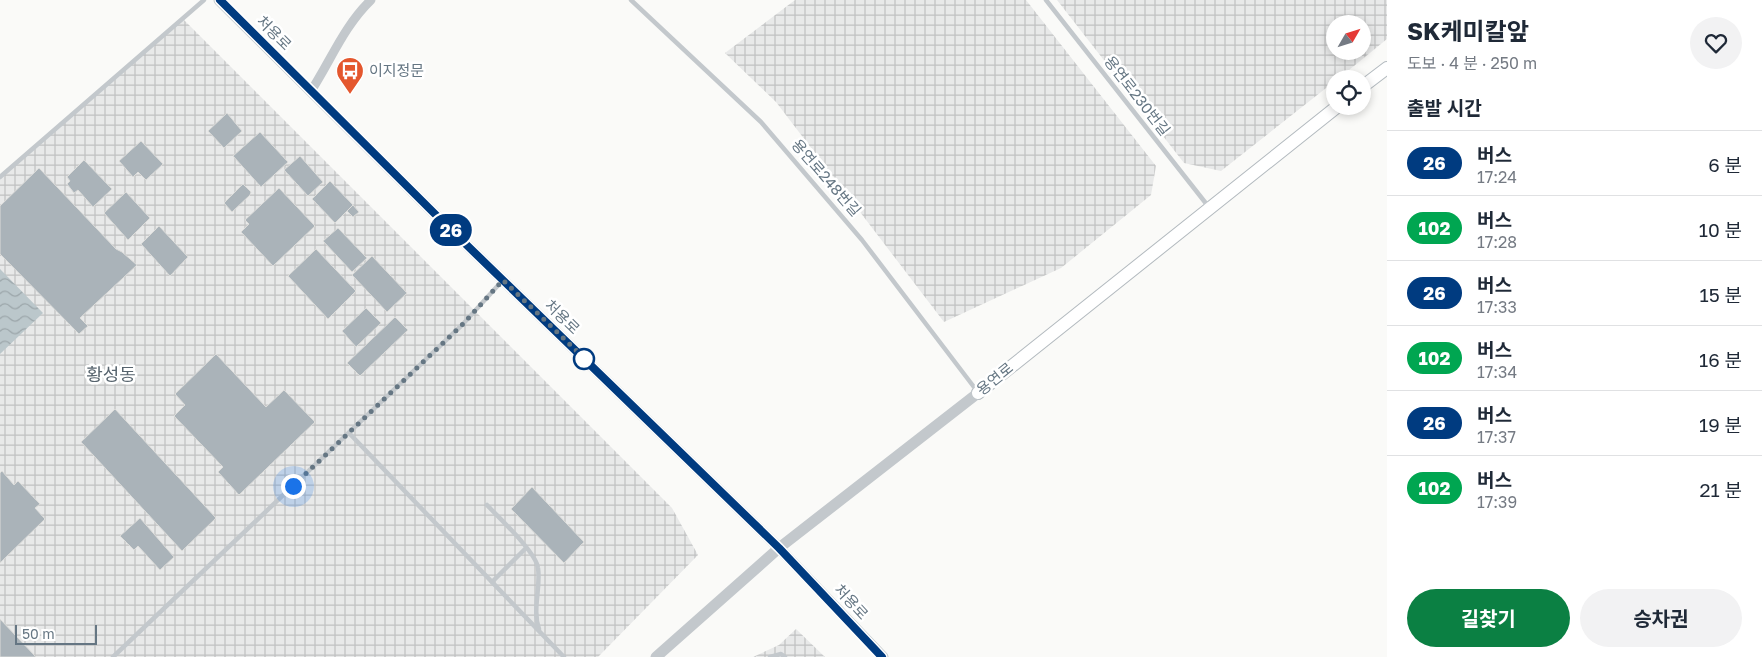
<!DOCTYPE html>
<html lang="ko">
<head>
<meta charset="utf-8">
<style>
  :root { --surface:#fff; --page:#f2f2f3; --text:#1f2937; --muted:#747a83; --line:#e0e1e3; --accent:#0b8043 }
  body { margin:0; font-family:"Golos Text","Noto Sans KR",sans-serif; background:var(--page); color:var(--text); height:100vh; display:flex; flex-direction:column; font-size:19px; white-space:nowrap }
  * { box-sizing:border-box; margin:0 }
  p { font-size:16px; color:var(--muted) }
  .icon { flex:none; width:28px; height:28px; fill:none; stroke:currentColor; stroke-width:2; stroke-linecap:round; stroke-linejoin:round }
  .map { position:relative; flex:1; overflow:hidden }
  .panel { display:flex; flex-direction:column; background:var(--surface); width:375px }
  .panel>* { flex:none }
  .badge { padding:0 10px; border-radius:16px; font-size:18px; line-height:32px }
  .needle { width:32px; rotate:51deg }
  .buttons { position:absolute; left:1326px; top:15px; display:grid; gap:10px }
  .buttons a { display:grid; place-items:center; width:45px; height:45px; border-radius:50%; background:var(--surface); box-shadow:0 2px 8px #0003; font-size:25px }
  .scale { position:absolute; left:15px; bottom:12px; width:82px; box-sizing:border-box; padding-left:5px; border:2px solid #657683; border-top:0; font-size:14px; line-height:18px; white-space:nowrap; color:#657683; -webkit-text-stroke:4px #fff; paint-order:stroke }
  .you { position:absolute; width:25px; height:25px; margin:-12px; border:4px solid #fff; border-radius:50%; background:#1a73e8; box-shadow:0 0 0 8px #1a73e833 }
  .map>.badge { position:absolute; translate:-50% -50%; box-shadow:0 0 0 2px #fff }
  h2 { padding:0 20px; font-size:19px; line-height:45px }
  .round { display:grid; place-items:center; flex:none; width:52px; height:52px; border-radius:26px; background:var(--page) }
  .overview { display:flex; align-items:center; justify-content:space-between; height:85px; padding:0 20px }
  h1 { font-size:24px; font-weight:700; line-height:38px }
  .cta { display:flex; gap:10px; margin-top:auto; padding:10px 20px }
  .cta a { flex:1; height:58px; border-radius:30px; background:var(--accent); color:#fff; font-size:20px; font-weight:700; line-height:58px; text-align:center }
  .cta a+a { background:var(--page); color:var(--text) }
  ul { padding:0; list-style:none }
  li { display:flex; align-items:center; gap:15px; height:65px; padding:0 20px; border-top:1px solid var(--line) }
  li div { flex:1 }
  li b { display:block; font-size:19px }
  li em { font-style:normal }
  li .badge { min-width:55px; font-weight:700; text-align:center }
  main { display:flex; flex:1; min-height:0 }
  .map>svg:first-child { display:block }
  .industrial { fill:url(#industrial-grid); fill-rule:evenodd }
  .water { fill:url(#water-waves) }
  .building { fill:#aab3b9; stroke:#dcdcda }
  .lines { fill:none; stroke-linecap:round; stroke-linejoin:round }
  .secondary-casing { stroke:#b3babf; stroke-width:14 }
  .service { stroke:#c3c8cc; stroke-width:4.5 }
  .minor { stroke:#c3c8cc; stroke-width:9 }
  .tertiary { stroke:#c3c8cc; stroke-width:11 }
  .secondary { stroke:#fff; stroke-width:12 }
  .line-casing { stroke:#fff; stroke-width:11 }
  .line { stroke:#003b80; stroke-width:8 }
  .walk { stroke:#657683; stroke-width:5; stroke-dasharray:0 9 }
  .stop-dot { fill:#fff; stroke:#003b80; stroke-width:2.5 }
  .labels { text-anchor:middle; stroke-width:5; stroke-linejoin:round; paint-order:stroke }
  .street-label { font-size:15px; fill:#657683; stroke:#fff }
  .poi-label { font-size:15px; fill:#657683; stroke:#fff; text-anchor:start }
  .quarter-label { font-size:18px; fill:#57646e; stroke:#fff }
</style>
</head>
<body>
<main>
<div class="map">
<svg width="1387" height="657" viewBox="0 0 1387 657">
  <defs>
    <pattern id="industrial-grid" width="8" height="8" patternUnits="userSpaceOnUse" patternTransform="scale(1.25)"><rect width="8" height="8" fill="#e8e9e9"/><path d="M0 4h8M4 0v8" fill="none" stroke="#c0c1c2"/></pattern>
    <pattern id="water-waves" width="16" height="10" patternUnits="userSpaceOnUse" patternTransform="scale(1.25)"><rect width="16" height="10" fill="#bbc7cb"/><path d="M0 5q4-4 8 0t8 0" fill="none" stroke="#9ca6aa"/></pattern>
  </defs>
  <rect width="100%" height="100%" fill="#fafaf8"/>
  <!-- industrial -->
  <g class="industrial">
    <polygon points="795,0 1026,0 1156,166 1151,195 1061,268 944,322 776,102 725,53"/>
    <path d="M1057,0H1387V39L1338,79H1335V81L1221,171L1184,163ZM1335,24H1362V51H1335Z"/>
    <polygon points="183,19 672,508 698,555 598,657 0,657 0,178"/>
    <polygon points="796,629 825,657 753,657 779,645"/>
  </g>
  <!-- water -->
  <polygon class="water" points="0,269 43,313 0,354"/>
  <!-- building -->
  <g class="building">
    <polygon points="227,113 242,131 224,148 208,131"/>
    <polygon points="260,132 288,162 261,187 233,156"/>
    <polygon points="141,141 163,164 146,180 138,172 133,177 119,161"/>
    <polygon points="300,156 323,182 308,196 284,170"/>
    <polygon points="84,160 112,189 93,207 78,190 74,193 67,184 70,181 67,177"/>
    <polygon points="39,168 116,249 122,252 137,265 80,318 88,326 79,334 0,254 0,206"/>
    <polygon points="330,181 353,205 335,223 312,199"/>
    <polygon points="243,184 251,192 250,195 232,212 224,203"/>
    <polygon points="279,188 315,226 273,266 241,232 249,224 245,220"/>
    <polygon points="126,192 150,218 128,240 104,213"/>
    <polygon points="353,205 359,212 353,217 347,211"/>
    <polygon points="159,226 188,257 170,276 141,244"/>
    <polygon points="338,228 367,258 352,272 323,241"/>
    <polygon points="316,249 356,291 328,319 288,276"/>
    <polygon points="372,256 407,293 387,312 352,275"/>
    <polygon points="366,308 381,323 356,347 342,331"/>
    <polygon points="395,317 408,330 360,376 347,363"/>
    <polygon points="216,354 266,407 284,390 315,422 239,495 218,472 223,467 174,416 185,405 175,394"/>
    <polygon points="115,409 216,518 182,551 81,442"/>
    <polygon points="2,471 14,485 18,481 40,504 35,508 45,519 0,563 0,473"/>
    <polygon points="532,487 584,542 564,563 511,509"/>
    <polygon points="140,518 174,557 160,570 138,546 134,550 120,536"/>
    <polygon points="0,619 36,657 0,657"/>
  </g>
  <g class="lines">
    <defs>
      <g id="secondary">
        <polyline points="1362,87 1387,68"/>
        <polyline points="978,393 1338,106"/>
      </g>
    </defs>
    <!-- secondary casing -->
    <use href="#secondary" class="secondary-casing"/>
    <!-- service -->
    <g class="service">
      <polyline points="631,0 761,122 862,240 977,391"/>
      <polyline points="1046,0 1208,206"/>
      <polyline points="0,177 204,0"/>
      <polyline points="349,433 564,657"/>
      <path d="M487,505C499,518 536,552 538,568C541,588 532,609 539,629"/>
      <polyline points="492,582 526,548"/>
      <polyline points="113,657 463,324 502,281"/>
      <polyline points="770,657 781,654 785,657"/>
    </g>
    <!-- minor -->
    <path class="minor" d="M311,91C331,60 344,26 371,0"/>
    <!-- tertiary -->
    <g class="tertiary">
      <polyline points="219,0 444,223 779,548 883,657"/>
      <polyline points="656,657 779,548 978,393"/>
    </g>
    <!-- secondary -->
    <use href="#secondary" class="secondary"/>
  </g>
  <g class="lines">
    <defs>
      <polyline id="line" points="220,0 444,223 779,548 882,657"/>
    </defs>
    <!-- line casing -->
    <use href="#line" class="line-casing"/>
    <!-- line -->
    <use href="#line" class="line"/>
    <!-- walk -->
    <polyline class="walk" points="293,486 463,324 503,280 588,362 584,359"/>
  </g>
  <!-- icons -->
  <defs>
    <symbol id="bus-pin" viewBox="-11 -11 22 30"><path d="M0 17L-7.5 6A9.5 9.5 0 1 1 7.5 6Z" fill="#e4572e" stroke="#fff"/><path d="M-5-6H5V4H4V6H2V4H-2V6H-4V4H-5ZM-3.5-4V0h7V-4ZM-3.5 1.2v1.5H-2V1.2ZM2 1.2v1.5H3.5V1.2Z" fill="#fff"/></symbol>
  </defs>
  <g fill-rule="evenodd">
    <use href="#bus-pin" x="334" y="55" width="32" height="43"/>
  </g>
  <!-- markers -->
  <circle class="stop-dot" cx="584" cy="359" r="10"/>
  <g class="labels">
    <!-- street labels -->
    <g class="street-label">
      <text transform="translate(274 33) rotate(45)" y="5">처용로</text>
      <text transform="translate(1137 96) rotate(52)" y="5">용연로230번길</text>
      <text transform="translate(826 178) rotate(49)" y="5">용연로248번길</text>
      <text transform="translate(562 317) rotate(44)" y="5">처용로</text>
      <text transform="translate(995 379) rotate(-39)" y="5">용연로</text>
      <text transform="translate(851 602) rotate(47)" y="5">처용로</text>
    </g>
    <!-- poi labels -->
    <g class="poi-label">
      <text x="369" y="76">이지정문</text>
    </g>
    <!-- quarter labels -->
    <g class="quarter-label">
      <text x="111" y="381">황성동</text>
    </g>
  </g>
</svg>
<div class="buttons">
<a><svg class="needle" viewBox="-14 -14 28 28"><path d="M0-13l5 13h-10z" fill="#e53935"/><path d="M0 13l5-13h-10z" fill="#747a83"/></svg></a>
<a><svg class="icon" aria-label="locate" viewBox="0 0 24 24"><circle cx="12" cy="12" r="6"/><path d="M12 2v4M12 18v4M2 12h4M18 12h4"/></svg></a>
</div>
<div class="scale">50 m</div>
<div class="you" style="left:293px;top:486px"></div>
<b class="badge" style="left:451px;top:230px;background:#003b80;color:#fff">26</b>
</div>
<section class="panel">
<div class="overview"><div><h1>SK케미칼앞</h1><p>도보 · 4 분 · 250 m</p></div><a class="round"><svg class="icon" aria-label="heart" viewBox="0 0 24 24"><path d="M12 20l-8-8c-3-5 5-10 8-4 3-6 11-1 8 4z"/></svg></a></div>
<h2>출발 시간</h2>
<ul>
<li><span class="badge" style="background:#003b80;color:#fff">26</span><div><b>버스</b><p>17:24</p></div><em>6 분</em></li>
<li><span class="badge" style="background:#00a651;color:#fff">102</span><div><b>버스</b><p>17:28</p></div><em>10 분</em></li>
<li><span class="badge" style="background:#003b80;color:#fff">26</span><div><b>버스</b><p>17:33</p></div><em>15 분</em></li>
<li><span class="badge" style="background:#00a651;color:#fff">102</span><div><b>버스</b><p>17:34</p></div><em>16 분</em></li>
<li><span class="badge" style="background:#003b80;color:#fff">26</span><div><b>버스</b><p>17:37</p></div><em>19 분</em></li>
<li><span class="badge" style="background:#00a651;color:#fff">102</span><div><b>버스</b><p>17:39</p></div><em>21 분</em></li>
</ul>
<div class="cta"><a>길찾기</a><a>승차권</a></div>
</section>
</main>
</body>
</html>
